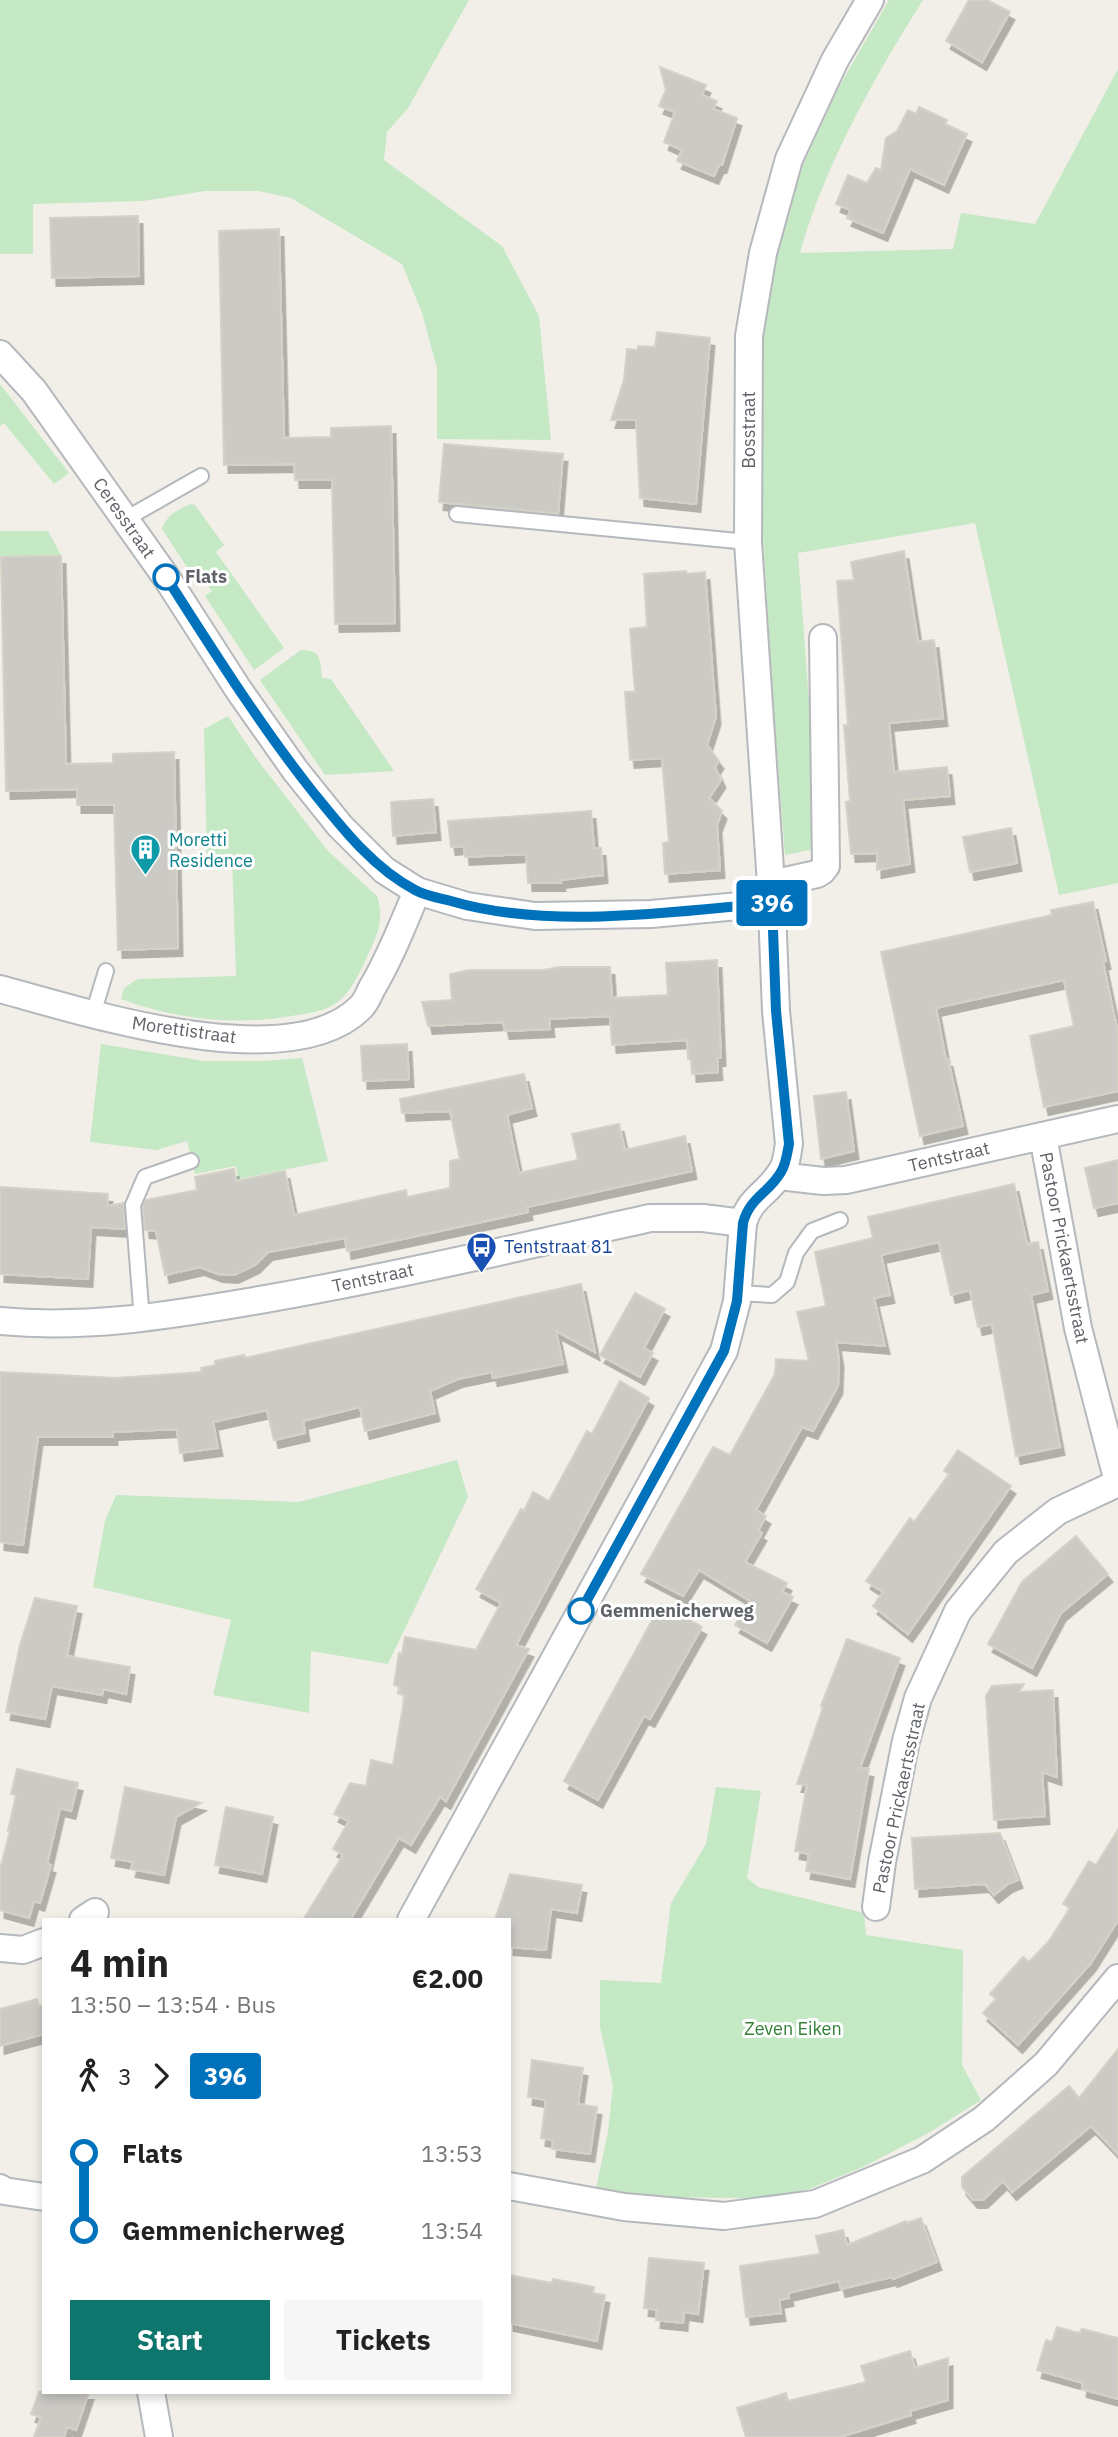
<!DOCTYPE html>
<html lang="en">
<head>
<meta charset="utf-8">
<style>
  :root { --surface:#fff; --page:#f6f6f6; --text:#222; --muted:#767676; --accent:#0f766e }
  body { margin:0; font-family:"IBM Plex Sans",sans-serif; background:var(--page); color:var(--text); height:100vh; display:flex; flex-direction:column; font-size:26px; white-space:nowrap }
  * { box-sizing:border-box; margin:0 }
  p { font-size:23px; color:var(--muted) }
  .icon { flex:none; width:38px; height:38px; fill:none; stroke:currentColor; stroke-width:2; stroke-linecap:round; stroke-linejoin:round }
  .map { position:relative; flex:1; overflow:hidden }
  .drawer { position:absolute; left:42px; top:1918px; width:469px; height:476px; display:flex; flex-direction:column; background:var(--surface); border-radius:0px; box-shadow:0 4px 10px #0003 }
  .drawer>* { flex:none }
  .badge { padding:0 14px; border-radius:5px; font-size:24px; line-height:46px }
  .map>.badge { position:absolute; translate:-50% -50%; box-shadow:0 0 0 4px #fff }
  .legs { display:flex; align-items:center; gap:10px; height:77px; padding:0 28px; font-size:23px }
  .legs p { margin-inline-start:auto }
  .summary { display:flex; align-items:center; justify-content:space-between; height:119px; padding:0 28px }
  h1 { font-size:38px; font-weight:700; line-height:52px }
  .cta { display:flex; gap:14px; margin-top:auto; padding:14px 28px }
  .cta a { flex:1; height:80px; border-radius:0px; background:var(--accent); color:#fff; font-size:28px; font-weight:700; line-height:80px; text-align:center }
  .cta a+a { background:var(--page); color:var(--text) }
  ul { padding:0 28px; list-style:none }
  li { display:flex; align-items:center; gap:24px; height:77px; font-size:26px }
  li i { display:grid; place-items:center; width:10px; height:100%; margin:0 9px; background:currentColor }
  li i::after { content:''; width:18px; height:18px; margin:-9px; border:5px solid; border-radius:50%; background:var(--surface) }
  li p { margin-inline-start:auto }
  li:first-child i { background:linear-gradient(#0000 50%,currentColor 0) }
  li:last-child i { background:linear-gradient(currentColor 50%,#0000 0) }
  .map>svg:first-child { display:block }
  .green { fill:#c5e8c5 }
  .building { fill:#cccac5; stroke:#d6d1c6; stroke-width:2; filter:url(#shadow) }
  .lines { fill:none; stroke-linecap:round; stroke-linejoin:round }
  .service-casing { stroke:#b5b8bc; stroke-width:18 }
  .minor-casing { stroke:#b5b8bc; stroke-width:30 }
  .service { stroke:#fff; stroke-width:14 }
  .minor { stroke:#fff; stroke-width:26 }
  .line-1-casing { stroke:#fff; stroke-width:16 }
  .line-1 { stroke:#0072bc; stroke-width:10 }
  .stop-1-dot { fill:#fff; stroke:#0072bc; stroke-width:3.5 }
  .labels { text-anchor:middle; stroke-width:6; stroke-linejoin:round; paint-order:stroke }
  .street-label { font-size:18px; fill:#5f6368; stroke:#fff }
  .stop-label { font-size:18px; font-weight:bold; fill:#5f6368; stroke:#fff; text-anchor:start }
  .culture-label { font-size:18px; fill:#0d838f; stroke:#fff; text-anchor:start }
  .transit-label { font-size:18px; fill:#164399; stroke:#fff; text-anchor:start }
  .park-label { font-size:18px; fill:#348238; stroke:#fff }
</style>
</head>
<body>
<div class="map">
<svg width="1118" height="2437" viewBox="0 0 1118 2437">
  <defs>
    <filter id="shadow"><feDropShadow dx="4.5" dy="8" stdDeviation="0" flood-color="#0004"/></filter>
  </defs>
  <rect width="100%" height="100%" fill="#f1efe8"/>
  <!-- green -->
  <g class="green">
    <polygon points="0,0 469,0 408,108 387,132 384,160 502,246 539,316 551,440 437,439 437,368 422,313 402,264 291,198 259,191 205,191 143,201 33,204 33,254 0,254"/>
    <path d="M889,0H923C875,76 824,166 800,253L953,249L961,213L1035,224L1118,69V883L1059,895L975,523L798,553L819,838L810,850L785,855L774,715L756,426L762,302L796,180L839,87Z"/>
    <polygon points="0,384 69,473 54,484 4,423 0,426"/>
    <path d="M190,504L195,505L224,545L216,552L284,648L254,670L205,596L212,591L204,580L198,584L162,529C167,514 177,511 190,504Z"/>
    <polygon points="0,531 48,531 61,555 0,557"/>
    <path d="M301,650C322,650 320,660 322,678L331,679L394,771L325,775L260,680Z"/>
    <path d="M228,716L256,758L328,851L377,896C385,919 377,936 367,957C359,974 350,995 333,1005C321,1012 304,1014 291,1016C234,1026 175,1019 121,999L124,988L138,979L236,976L232,858H207L204,729Z"/>
    <polygon points="101,1044 204,1061 264,1061 302,1058 328,1161 238,1179 236,1166 195,1174 187,1141 156,1150 90,1142"/>
    <polygon points="457,1460 468,1497 388,1664 311,1651 309,1713 213,1695 231,1620 93,1587 105,1521 116,1495 299,1502"/>
    <polygon points="716,1787 761,1791 747,1878 758,1887 864,1913 866,1935 963,1950 962,2065 981,2100 930,2132 863,2167 804,2191 752,2198 650,2197 596,2188 608,2132 613,2086 600,2027 600,1980 661,1983 671,1903 706,1844"/>
  </g>
  <!-- building -->
  <g class="building">
    <polygon points="969,0 987,0 1010,12 982,62 946,41"/>
    <polygon points="660,67 706,85 702,95 717,101 713,109 737,118 722,165 719,165 714,176 677,161 682,150 664,142 675,112 659,106 666,90"/>
    <polygon points="919,107 947,120 945,124 967,134 944,185 910,169 883,233 847,218 851,210 836,204 848,175 867,183 876,168 881,170 886,138 897,131 908,110 916,114"/>
    <polygon points="138,216 139,276 52,278 50,218"/>
    <polygon points="279,229 284,438 331,437 331,428 391,426 395,623 335,624 332,480 295,480 294,464 224,465 219,231"/>
    <polygon points="657,332 710,338 696,504 640,498 636,420 611,420 624,380 627,349 638,350 638,346 655,347"/>
    <polygon points="444,444 563,454 558,514 439,502"/>
    <polygon points="904,551 918,642 934,640 943,718 889,723 894,772 947,767 950,796 903,800 910,864 877,870 877,853 851,854 846,802 850,801 844,725 848,725 837,581 854,580 851,562"/>
    <polygon points="61,556 66,764 113,763 113,754 174,752 178,948 118,950 114,805 77,805 77,789 6,791 1,557"/>
    <polygon points="686,571 687,574 705,572 716,717 707,745 719,761 715,767 721,780 709,798 722,811 717,825 720,870 665,874 663,843 669,842 662,758 630,760 625,692 635,692 630,629 647,627 644,574"/>
    <polygon points="433,799 436,832 393,836 391,802"/>
    <polygon points="591,811 594,848 601,848 603,875 560,880 561,883 528,883 526,854 465,857 464,846 451,847 448,821"/>
    <polygon points="1011,828 1017,863 970,872 963,837"/>
    <polygon points="1093,902 1106,961 1103,962 1118,1033 1118,1091 1044,1107 1030,1036 1074,1026 1064,980 936,1008 946,1060 948,1059 963,1126 920,1136 881,952 1052,915 1051,910"/>
    <polygon points="717,960 721,1058 717,1058 718,1072 692,1074 691,1060 688,1059 687,1040 612,1045 610,1016 549,1019 550,1029 505,1031 503,1022 428,1026 422,1002 452,1000 450,974 470,970 544,970 559,967 610,967 612,998 668,995 666,963"/>
    <polygon points="407,1044 409,1079 363,1081 361,1046"/>
    <polygon points="524,1074 532,1108 507,1115 519,1173 578,1160 572,1134 619,1124 625,1150 685,1136 692,1171 527,1207 528,1212 347,1251 345,1238 268,1252 255,1265 234,1275 218,1274 200,1267 165,1275 156,1231 145,1230 143,1207 145,1200 197,1190 195,1177 234,1169 236,1181 285,1171 294,1215 406,1190 407,1197 450,1188 450,1161 460,1159 450,1111 402,1113 400,1099"/>
    <polygon points="846,1092 854,1151 821,1159 814,1096"/>
    <polygon points="1118,1160 1118,1203 1094,1208 1085,1168"/>
    <polygon points="1014,1184 1027,1244 1038,1242 1048,1291 1031,1295 1060,1447 1016,1456 992,1324 978,1327 970,1290 951,1295 939,1242 881,1255 890,1295 874,1298 885,1346 836,1342 839,1359 838,1386 813,1431 802,1427 756,1510 766,1516 758,1531 762,1533 745,1562 787,1583 782,1592 793,1597 767,1643 735,1625 750,1601 699,1570 683,1596 641,1574 713,1447 730,1455 775,1374 776,1359 809,1361 797,1312 826,1306 815,1252 873,1238 868,1217"/>
    <polygon points="0,1187 108,1194 107,1206 124,1203 125,1229 91,1227 88,1279 0,1274"/>
    <polygon points="581,1284 595,1352 556,1331 563,1364 493,1378 492,1372 458,1379 430,1391 435,1413 365,1431 360,1407 303,1421 305,1433 274,1440 267,1410 213,1422 218,1448 180,1453 177,1429 113,1432 113,1437 38,1437 23,1545 0,1542 0,1372 116,1378 202,1372 201,1368 215,1365 215,1361 244,1355 245,1358"/>
    <polygon points="635,1293 665,1309 644,1348 653,1353 640,1377 600,1355"/>
    <polygon points="620,1381 649,1398 516,1645 529,1649 446,1801 440,1797 411,1845 399,1838 350,1920 303,1920 343,1855 333,1849 349,1821 334,1814 350,1783 366,1786 371,1760 393,1765 405,1695 399,1694 400,1687 394,1685 399,1653 402,1654 405,1637 476,1650 501,1603 476,1589 521,1509 524,1511 533,1492 549,1501 587,1431 592,1434"/>
    <polygon points="958,1450 1011,1486 908,1634 873,1606 883,1592 866,1581 910,1518 914,1522 949,1474 944,1471"/>
    <polygon points="1076,1536 1108,1574 1061,1613 1032,1668 988,1644 1022,1582"/>
    <polygon points="35,1598 77,1606 67,1656 130,1667 126,1694 103,1689 102,1695 52,1686 45,1719 6,1712 20,1645"/>
    <polygon points="661,1604 702,1627 650,1719 644,1716 598,1800 564,1781"/>
    <polygon points="847,1639 900,1658 860,1768 869,1769 850,1879 806,1871 809,1854 795,1851 807,1785 797,1784 823,1707 821,1706"/>
    <polygon points="1024,1684 1019,1692 1053,1690 1057,1777 1042,1772 1045,1816 994,1820 986,1696 992,1686"/>
    <polygon points="17,1769 78,1783 71,1811 60,1808 47,1864 51,1865 40,1903 34,1901 29,1918 0,1910 0,1869 10,1831 8,1831 16,1795 11,1794"/>
    <polygon points="125,1787 201,1803 176,1817 164,1875 131,1869 133,1862 111,1858"/>
    <polygon points="226,1807 273,1817 262,1874 215,1865"/>
    <polygon points="1118,1830 1118,1920 1091,1963 1018,2045 983,2013 996,1999 990,1994 1023,1957 1029,1962 1049,1941 1070,1908 1063,1904 1089,1861 1096,1865"/>
    <polygon points="1000,1833 1018,1880 1008,1884 994,1895 985,1884 915,1889 912,1838"/>
    <polygon points="510,1874 582,1885 577,1913 551,1909 546,1950 509,1947 509,1920 495,1920"/>
    <polygon points="37,1999 39,2006 44,2005 44,2034 0,2046 0,2009"/>
    <polygon points="1118,2049 1118,2154 1091,2126 1012,2192 1003,2181 983,2200 973,2200 962,2187 962,2177 1069,2086 1079,2098"/>
    <polygon points="532,2060 583,2068 578,2104 597,2107 590,2154 552,2149 553,2140 541,2138 546,2100 528,2097"/>
    <polygon points="921,2218 937,2262 893,2279 892,2277 841,2289 839,2281 788,2293 789,2298 779,2300 781,2313 746,2317 740,2266 820,2254 816,2236 843,2230 847,2245 906,2221 907,2223"/>
    <polygon points="649,2258 704,2263 698,2314 684,2312 683,2323 656,2320 657,2310 644,2308"/>
    <polygon points="509,2275 552,2283 553,2279 594,2287 593,2293 605,2295 597,2341 509,2323"/>
    <polygon points="1057,2327 1079,2333 1082,2329 1118,2338 1118,2399 1082,2389 1083,2383 1037,2370 1046,2340 1052,2342"/>
    <polygon points="910,2351 915,2368 948,2358 948,2400 910,2411 911,2415 840,2437 746,2437 737,2408 786,2393 788,2401 866,2382 861,2366"/>
    <polygon points="39,2392 89,2392 76,2430 67,2427 64,2437 34,2437 41,2417 31,2414"/>
  </g>
  <g class="lines">
    <defs>
      <g id="service">
        <polyline points="457,514 748,542"/>
        <polyline points="124,520 201,476"/>
        <polyline points="93,1014 106,971"/>
        <polyline points="738,1293 772,1295 787,1282 796,1253 812,1231 840,1220"/>
        <polyline points="142,1320 133,1205 145,1177 191,1161"/>
      </g>
      <g id="minor">
        <polyline points="0,354 34,391 166,577 238,689 295,770 340,826 384,870 417,891 467,906 535,916 651,914 772,903"/>
        <polyline points="771,884 817,874 822,871 826,866 823,638"/>
        <path d="M0,989C85,1012 290,1079 361,1007C366,1002 369,994 372,988C390,958 403,924 417,891"/>
        <polyline points="1043,1136 1078,1328 1118,1482"/>
        <polyline points="779,1176 823,1181 846,1180 1118,1119"/>
        <path d="M0,1321C84,1329 166,1316 248,1302C383,1279 516,1248 650,1218H703L743,1223"/>
        <polyline points="876,1907 882,1862 906,1741 918,1698 958,1611 1006,1552 1058,1511 1118,1483"/>
        <polyline points="83,1920 95,1912"/>
        <path d="M411,1920L724,1351L737,1301L743,1223C750,1197 769,1193 781,1172C787,1164 787,1154 789,1144L776,1011L771,884L748,542L749,336L763,253L789,159L835,60L870,0"/>
        <polyline points="0,1948 23,1950 44,1942"/>
        <polyline points="509,2186 624,2207 724,2216 815,2204 922,2160 984,2119 1046,2064 1118,1978"/>
        <polyline points="0,2188 4,2191 44,2197"/>
        <polyline points="151,2392 159,2437"/>
      </g>
    </defs>
    <!-- service casing -->
    <use href="#service" class="service-casing"/>
    <!-- minor casing -->
    <use href="#minor" class="minor-casing"/>
    <!-- service -->
    <use href="#service" class="service"/>
    <!-- minor -->
    <use href="#minor" class="minor"/>
  </g>
  <g class="lines">
    <defs>
      <path id="line-1" d="M166,577C213,650 259,724 313,792C342,828 373,868 415,890C426,896 439,898 451,901C548,930 672,912 772,903L776,1011L789,1144C787,1154 786,1164 781,1172C769,1193 750,1197 743,1223L737,1301L724,1351L581,1611"/>
    </defs>
    <!-- line-1 casing -->
    <use href="#line-1" class="line-1-casing"/>
    <!-- line-1 -->
    <use href="#line-1" class="line-1"/>
  </g>
  <!-- icons -->
  <defs>
    <symbol id="building-pin" viewBox="-11 -11 22 30"><path d="M0 17L-7.5 6A9.5 9.5 0 1 1 7.5 6Z" fill="#0f9aa8" stroke="#fff"/><path d="M-4-6H4V6H1V3H-1V6H-4ZM-2.5-4.3h1.7v1.8h-1.7ZM.8-4.3h1.7v1.8H.8ZM-2.5-1h1.7V.8h-1.7ZM.8-1h1.7V.8H.8Z" fill="#fff"/></symbol>
    <symbol id="bus-pin" viewBox="-11 -11 22 30"><path d="M0 17L-7.5 6A9.5 9.5 0 1 1 7.5 6Z" fill="#1a4fb4" stroke="#fff"/><path d="M-5-6H5V4H4V6H2V4H-2V6H-4V4H-5ZM-3.5-4V0h7V-4ZM-3.5 1.2v1.5H-2V1.2ZM2 1.2v1.5H3.5V1.2Z" fill="#fff"/></symbol>
  </defs>
  <g fill-rule="evenodd">
    <use href="#building-pin" x="128" y="832" width="35" height="47"/>
    <use href="#bus-pin" x="464" y="1230" width="35" height="47"/>
  </g>
  <!-- markers -->
  <g class="stop-1-dot">
    <circle cx="166" cy="577" r="12"/>
    <circle cx="581" cy="1611" r="12"/>
  </g>
  <g class="labels">
    <!-- street labels -->
    <g class="street-label">
      <text transform="translate(749 430) rotate(-90)" y="6">Bosstraat</text>
      <text transform="translate(124 518) rotate(55)" y="6">Ceresstraat</text>
      <text transform="translate(184 1030) rotate(8)" y="6">Morettistraat</text>
      <text transform="translate(949 1157) rotate(-13)" y="6">Tentstraat</text>
      <text transform="translate(1064 1248) rotate(79)" y="6">Pastoor Prickaertsstraat</text>
      <text transform="translate(373 1278) rotate(-12)" y="6">Tentstraat</text>
      <text transform="translate(899 1798) rotate(-78)" y="6">Pastoor Prickaertsstraat</text>
    </g>
    <!-- stop labels -->
    <g class="stop-label">
      <text x="185" y="583">Flats</text>
      <text x="600" y="1617">Gemmenicherweg</text>
    </g>
    <!-- culture labels -->
    <g class="culture-label">
      <text x="169" y="846">Moretti<tspan x="169" dy="21">Residence</tspan></text>
    </g>
    <!-- transit labels -->
    <g class="transit-label">
      <text x="504" y="1253">Tentstraat 81</text>
    </g>
    <!-- park labels -->
    <g class="park-label">
      <text x="793" y="2035">Zeven Eiken</text>
    </g>
  </g>
</svg>
<b class="badge" style="left:772px;top:903px;background:#0072bc;color:#fff">396</b>
<section class="drawer">
<div class="summary"><div><h1>4 min</h1><p>13:50 – 13:54 · Bus</p></div><b>€2.00</b></div>
<div class="legs"><svg class="icon" aria-label="walk" viewBox="0 0 24 24"><circle cx="13" cy="4" r="2"/><path d="M13 8l-2 6 4 7M11 14l-3 7M7 12l3-4h3l4 4"/></svg>3<svg class="icon" aria-label="forward" viewBox="0 0 24 24"><path d="M9 5l7 7-7 7"/></svg><b class="badge" style="background:#0072bc;color:#fff">396</b></div>
<ul>
<li><i style="color:#0072bc"></i><b>Flats</b><p>13:53</p></li>
<li><i style="color:#0072bc"></i><b>Gemmenicherweg</b><p>13:54</p></li>
</ul>
<div class="cta"><a>Start</a><a>Tickets</a></div>
</section>
</div>
</body>
</html>
